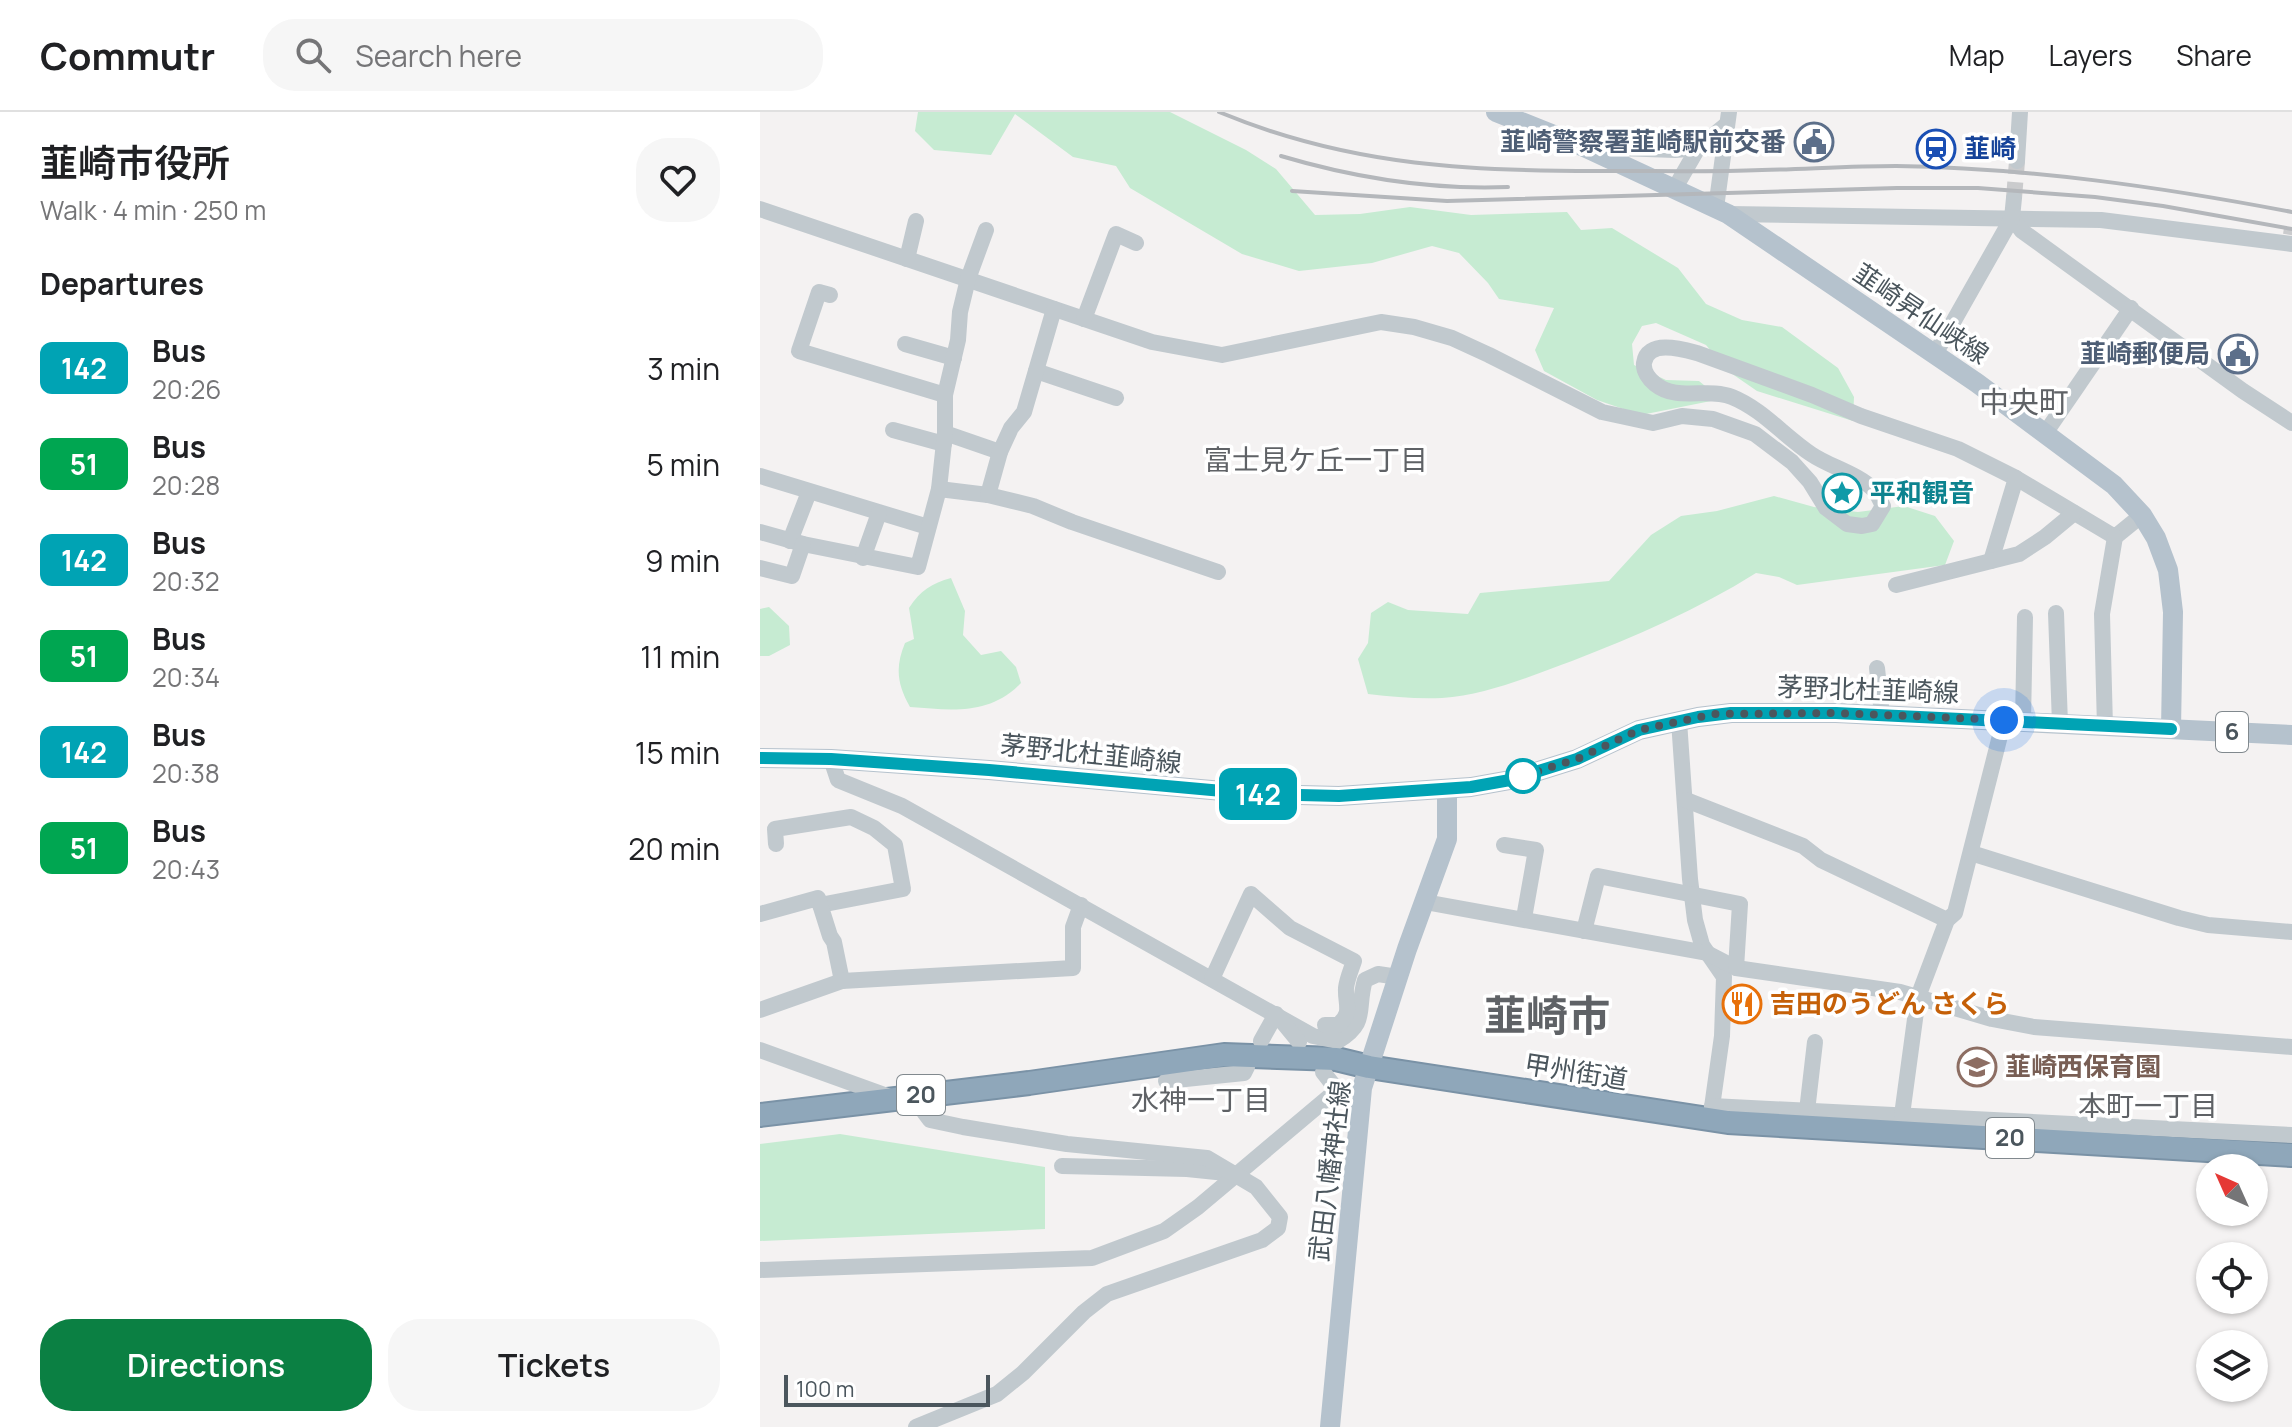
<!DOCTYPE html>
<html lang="en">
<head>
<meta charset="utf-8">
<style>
  :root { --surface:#fff; --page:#f6f6f6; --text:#202124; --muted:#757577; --line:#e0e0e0; --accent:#0b8043 }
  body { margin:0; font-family:Manrope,"Noto Sans JP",sans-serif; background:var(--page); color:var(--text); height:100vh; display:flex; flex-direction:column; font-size:30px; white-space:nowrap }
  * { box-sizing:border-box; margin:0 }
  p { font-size:26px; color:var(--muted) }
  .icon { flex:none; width:44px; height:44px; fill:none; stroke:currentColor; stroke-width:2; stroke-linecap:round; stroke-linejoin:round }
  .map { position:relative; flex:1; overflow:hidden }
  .drawer { display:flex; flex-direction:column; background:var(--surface); width:760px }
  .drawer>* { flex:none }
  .badge { padding:0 16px; border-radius:12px; font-size:28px; line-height:52px }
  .needle { width:52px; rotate:315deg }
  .buttons { position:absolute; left:1436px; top:1042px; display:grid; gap:16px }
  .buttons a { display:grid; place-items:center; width:72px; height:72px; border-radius:50%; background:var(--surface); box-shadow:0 2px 6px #0004; font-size:40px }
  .scale { position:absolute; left:24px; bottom:20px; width:206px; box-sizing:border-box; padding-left:8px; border:4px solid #4b565d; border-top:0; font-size:22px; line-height:28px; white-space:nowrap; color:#4b565d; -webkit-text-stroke:6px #fff; paint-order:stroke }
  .you { position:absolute; width:40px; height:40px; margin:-20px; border:6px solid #fff; border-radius:50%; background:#1a73e8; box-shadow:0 0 0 12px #1a73e833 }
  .map>.badge { position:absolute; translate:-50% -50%; box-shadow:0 0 0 4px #fff }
  h2 { padding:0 40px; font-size:30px; line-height:72px }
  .round { display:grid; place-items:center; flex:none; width:84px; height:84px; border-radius:32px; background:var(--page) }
  .head { display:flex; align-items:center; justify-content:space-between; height:136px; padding:0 40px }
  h1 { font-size:38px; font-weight:600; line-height:60px }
  .button { display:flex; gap:16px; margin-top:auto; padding:16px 40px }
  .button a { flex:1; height:92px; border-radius:32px; background:var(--accent); color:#fff; font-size:32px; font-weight:600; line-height:92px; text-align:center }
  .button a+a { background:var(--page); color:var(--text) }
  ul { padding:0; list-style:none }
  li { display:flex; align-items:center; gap:24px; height:96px; padding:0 40px }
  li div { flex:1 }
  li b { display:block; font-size:30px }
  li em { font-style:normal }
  li .badge { min-width:88px; font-weight:700; text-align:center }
  header { display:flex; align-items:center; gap:48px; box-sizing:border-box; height:112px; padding:0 40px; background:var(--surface); border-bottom:2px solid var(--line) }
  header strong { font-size:38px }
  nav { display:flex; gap:44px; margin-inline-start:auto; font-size:28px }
  .search { width:560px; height:72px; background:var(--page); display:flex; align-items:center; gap:20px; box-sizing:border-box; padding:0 28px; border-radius:32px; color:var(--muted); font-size:30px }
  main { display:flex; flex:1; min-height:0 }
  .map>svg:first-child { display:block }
  .green { fill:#c6ebd2 }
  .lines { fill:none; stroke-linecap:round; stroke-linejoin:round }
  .minor-tunnel { stroke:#cacbcd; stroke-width:16; stroke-dasharray:16 8; stroke-linecap:butt }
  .highway-casing { stroke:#7a92a6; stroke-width:26 }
  .minor { stroke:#c1c9ce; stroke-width:16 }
  .major { stroke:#b5c2cd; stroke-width:20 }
  .highway { stroke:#8fa7ba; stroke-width:22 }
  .rail { stroke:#b4b7bb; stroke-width:4 }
  .line-casing { stroke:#fff; stroke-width:18 }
  .line { stroke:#00a3b4; stroke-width:12 }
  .walk { stroke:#4b565d; stroke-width:8; stroke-dasharray:0 14.4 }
  .stop-dot { fill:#fff; stroke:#00a3b4; stroke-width:4 }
  .labels { text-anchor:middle; stroke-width:7; stroke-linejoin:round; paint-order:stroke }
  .shield { fill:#fff; stroke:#81898e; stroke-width:2 }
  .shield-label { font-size:24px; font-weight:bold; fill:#4b565d }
  .service-label { font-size:26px; font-weight:bold; fill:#4e5e75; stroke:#fff; text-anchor:end }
  .transit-label { font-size:26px; font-weight:bold; fill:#164399; stroke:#fff; text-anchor:start }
  .street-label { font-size:26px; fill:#4b565d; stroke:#fff }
  .culture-label { font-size:26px; font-weight:bold; fill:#0d838f; stroke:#fff; text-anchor:start }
  .food-label { font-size:26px; font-weight:bold; fill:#c56008; stroke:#fff; text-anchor:start }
  .education-label { font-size:26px; font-weight:bold; fill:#785e54; stroke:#fff; text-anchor:start }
  .neighbourhood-label { font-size:28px; fill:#5f6266; stroke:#fff }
  .quarter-label { font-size:30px; fill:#5f6266; stroke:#fff }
  .town-label { font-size:42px; font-weight:bold; fill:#5f6266; stroke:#fff }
</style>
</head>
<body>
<header>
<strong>Commutr</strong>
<div class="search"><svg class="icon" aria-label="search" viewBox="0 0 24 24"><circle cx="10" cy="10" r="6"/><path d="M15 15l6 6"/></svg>Search here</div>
<nav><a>Map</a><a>Layers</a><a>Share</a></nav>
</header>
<main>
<section class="drawer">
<div class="head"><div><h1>韮崎市役所</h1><p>Walk · 4 min · 250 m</p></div><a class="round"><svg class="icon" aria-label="heart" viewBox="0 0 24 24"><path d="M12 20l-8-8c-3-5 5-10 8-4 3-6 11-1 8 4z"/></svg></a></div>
<h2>Departures</h2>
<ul>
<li><span class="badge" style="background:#00a3b4;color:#fff">142</span><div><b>Bus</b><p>20:26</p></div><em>3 min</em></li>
<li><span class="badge" style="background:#00a651;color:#fff">51</span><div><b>Bus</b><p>20:28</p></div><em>5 min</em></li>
<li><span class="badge" style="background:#00a3b4;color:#fff">142</span><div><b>Bus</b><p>20:32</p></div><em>9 min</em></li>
<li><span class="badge" style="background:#00a651;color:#fff">51</span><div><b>Bus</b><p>20:34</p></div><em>11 min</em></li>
<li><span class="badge" style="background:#00a3b4;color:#fff">142</span><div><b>Bus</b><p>20:38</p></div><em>15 min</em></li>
<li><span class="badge" style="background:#00a651;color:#fff">51</span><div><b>Bus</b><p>20:43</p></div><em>20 min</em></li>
</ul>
<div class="button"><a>Directions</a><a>Tickets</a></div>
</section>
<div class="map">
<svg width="1532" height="1315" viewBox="0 0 1532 1315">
  <rect width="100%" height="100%" fill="#f4f2f2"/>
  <!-- green -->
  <g class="green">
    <polygon points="158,0 410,0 486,38 516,57 555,103 600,102 650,95 711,103 807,100 821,118 852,116 918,156 946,192 982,208 1022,215 1078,256 1094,285 1093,309 997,279 968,259 946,233 896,211 882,214 872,232 874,253 906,268 939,269 961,287 881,303 837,288 784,259 775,238 794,196 739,187 728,171 699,141 672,134 612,151 539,159 482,142 370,76 356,54 313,45 255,2 231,43 174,38 155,19"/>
    <path d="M1014,384L1054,395L1098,400L1144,394L1175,404L1194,429L1185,453L1037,473L1019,465L996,461C937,498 876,524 812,549C771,564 726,583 682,586C658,587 633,585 608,582L598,547L608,531L611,501L628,490L648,498L708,502L720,481L849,469L891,423L921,404L957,399Z"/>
    <path d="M191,466L205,499L203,523L221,543L241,539L256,555L261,571C229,604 191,598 150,595C137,572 135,555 145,531L154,527L149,496C160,479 172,471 191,466Z"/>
    <polygon points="9,495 29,514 30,533 9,544 0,544 0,497"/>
    <polygon points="80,1022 285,1055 285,1117 0,1129 0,1032"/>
  </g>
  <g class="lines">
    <!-- minor-tunnel -->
    <g class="minor-tunnel">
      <polyline points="1254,86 1257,49"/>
      <polyline points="1531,123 1532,116"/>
    </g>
    <defs>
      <polyline id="highway" points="0,1003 269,971 464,943 576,947 609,955 968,1010 1532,1043"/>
    </defs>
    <!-- highway casing -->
    <use href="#highway" class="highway-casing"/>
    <!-- minor -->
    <g class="minor">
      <polyline points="830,35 915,38 938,36"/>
      <polyline points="1257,49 1260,0"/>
      <polyline points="915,76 938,36 966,13"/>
      <polyline points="956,96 969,0"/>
      <path d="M0,97L392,230L462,243L621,210L654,215L692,226L729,243L842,300L893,311L922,304L953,307L995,322L1032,350L1050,370L1066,396L1087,412L1102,414L1112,412L1123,394C1120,389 1118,382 1114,378C1097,361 1070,355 1051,342C1024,324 1002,297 972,285C947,275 917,290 895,272C889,267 883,259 884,251C887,227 922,237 937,241L1052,283L1101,304L1198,337L1256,366L1355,425L1382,403"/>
      <polyline points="968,102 1341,108 1532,132"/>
      <polyline points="1252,106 1262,119 1483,279 1532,311"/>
      <polyline points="147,147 156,109"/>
      <polyline points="70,183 59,180 39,239 185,283"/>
      <polyline points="324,207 356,122 376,131"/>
      <polyline points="145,232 194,246"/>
      <polyline points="1175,242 1252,106 1254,86"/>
      <polyline points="276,259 356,286"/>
      <polyline points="133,318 184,332"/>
      <polyline points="1286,320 1371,196"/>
      <polyline points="185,321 240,340"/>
      <polyline points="0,364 168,415"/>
      <polyline points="179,377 228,383 273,394 312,410 458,460"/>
      <polyline points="228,383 240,340 251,316 264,300 294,197"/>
      <polyline points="0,420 43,432 158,455 179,377 185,321 185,283 198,228 200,200 208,167 226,118"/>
      <polyline points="30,429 49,380"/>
      <polyline points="103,446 119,401"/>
      <polyline points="1231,449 1256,366"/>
      <polyline points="0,456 32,464 43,432"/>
      <polyline points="1136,473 1259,442 1285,425 1314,401"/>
      <polyline points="1296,501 1300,612"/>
      <polyline points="1117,556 1122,603"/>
      <polyline points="919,609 930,767 935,808 942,833 964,865 962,924 951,1002"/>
      <polyline points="1263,609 1265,505"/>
      <polyline points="1345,615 1342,502 1355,425"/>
      <path d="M71,647L78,668L142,694L553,924L578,929C609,910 596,898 605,868L618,862L638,865"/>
      <polyline points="926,688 1043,734 1061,748 1187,808"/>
      <polyline points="16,732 15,717 91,705 114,716 135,733 143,777 60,793"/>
      <polyline points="744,733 776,738 764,806"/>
      <polyline points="1211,741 1419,806 1448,813 1532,820"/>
      <polyline points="665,790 947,841 976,856 1140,880 1232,907 1274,915 1532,935"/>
      <polyline points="0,802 58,786 70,824 74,830 82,869"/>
      <polyline points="824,819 838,764 980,792 976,856"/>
      <path d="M452,867L491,782L530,816L594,849C591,858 587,867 586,876C585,892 593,901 578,913H565"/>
      <polyline points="0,898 82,869 313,856 313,815 321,793"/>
      <polyline points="501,929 516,902 539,930"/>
      <polyline points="0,938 130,985"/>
      <polyline points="406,969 484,961 487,955"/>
      <polyline points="952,994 1532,1023"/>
      <polyline points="1047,999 1055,930"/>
      <polyline points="1142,1003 1158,885 1187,808 1195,801 1244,608"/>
      <polyline points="302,1054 427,1057 466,1061"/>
      <polyline points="0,1158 332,1146 404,1119 438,1095 577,978 563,960"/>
      <polyline points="156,1315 237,1282 263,1261 324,1200 347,1182 502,1128 518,1116 520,1105 496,1075 447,1046 307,1032 203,1015 170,1008 164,1000"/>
    </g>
    <!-- major -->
    <g class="major">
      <polyline points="736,0 824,35 968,102 1217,271 1354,373 1382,403 1396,426 1408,458 1413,500 1411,617"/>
      <polyline points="0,646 71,647 229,658 496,682 579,684 711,675 750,668 817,647 879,618 938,605 971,601 1076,601 1532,623"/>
      <polyline points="570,1315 602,976 647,837 687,727 687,678"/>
    </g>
    <!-- highway -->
    <use href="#highway" class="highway"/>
    <!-- rail -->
    <g class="rail">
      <path d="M459,0C591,55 716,60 857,59C905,59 954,60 1002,58C1047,57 1091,54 1136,54C1270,56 1401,75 1532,100"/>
      <path d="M521,44C595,66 671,78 748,75"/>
      <polyline points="532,79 687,89 1137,76 1218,76 1335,85 1403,94 1532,117"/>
    </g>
  </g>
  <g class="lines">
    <defs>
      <polyline id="line" points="0,646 71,647 229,658 496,682 579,684 711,675 750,668 817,647 879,618 938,605 971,601 1076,601 1411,617"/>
    </defs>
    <!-- line casing -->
    <use href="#line" class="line-casing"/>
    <!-- line -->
    <use href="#line" class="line"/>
    <!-- walk -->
    <polyline class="walk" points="763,664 750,668 817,647 879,618 954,602 1076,601 1244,608"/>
  </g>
  <!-- icons -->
  <defs>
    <symbol id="civic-ring" viewBox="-11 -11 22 22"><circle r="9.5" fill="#fff" stroke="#5c6f8a" stroke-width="1.5"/><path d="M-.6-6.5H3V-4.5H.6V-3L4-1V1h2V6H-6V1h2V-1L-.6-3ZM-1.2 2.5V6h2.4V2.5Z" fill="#5c6f8a"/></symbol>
    <symbol id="station-ring" viewBox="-11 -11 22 22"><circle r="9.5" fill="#fff" stroke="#1a4fb4" stroke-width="1.5"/><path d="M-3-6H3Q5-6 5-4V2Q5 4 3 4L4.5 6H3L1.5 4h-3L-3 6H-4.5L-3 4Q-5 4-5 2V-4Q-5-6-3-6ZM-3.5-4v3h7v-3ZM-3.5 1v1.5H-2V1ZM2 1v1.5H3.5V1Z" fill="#1a4fb4"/></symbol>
    <symbol id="sight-ring" viewBox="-11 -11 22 22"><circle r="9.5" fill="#fff" stroke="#0f9aa8" stroke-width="1.5"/><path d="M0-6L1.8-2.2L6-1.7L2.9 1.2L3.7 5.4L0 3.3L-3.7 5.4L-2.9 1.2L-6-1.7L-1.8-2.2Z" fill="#0f9aa8"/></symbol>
    <symbol id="restaurant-ring" viewBox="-11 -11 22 22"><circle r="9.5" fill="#fff" stroke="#e8710a" stroke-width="1.5"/><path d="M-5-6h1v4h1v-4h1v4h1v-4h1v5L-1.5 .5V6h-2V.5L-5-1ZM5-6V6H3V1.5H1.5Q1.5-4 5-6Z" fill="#e8710a"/></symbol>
    <symbol id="school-ring" viewBox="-11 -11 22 22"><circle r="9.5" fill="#fff" stroke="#8d6e63" stroke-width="1.5"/><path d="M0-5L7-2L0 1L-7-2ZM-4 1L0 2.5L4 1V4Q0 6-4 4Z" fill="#8d6e63"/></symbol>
  </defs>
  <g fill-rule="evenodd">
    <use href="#civic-ring" x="1032" y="8" width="44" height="44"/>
    <use href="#station-ring" x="1154" y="15" width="44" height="44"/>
    <use href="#civic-ring" x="1456" y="220" width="44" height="44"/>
    <use href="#sight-ring" x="1060" y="359" width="44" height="44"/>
    <use href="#restaurant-ring" x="960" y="870" width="44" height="44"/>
    <use href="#school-ring" x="1195" y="933" width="44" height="44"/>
  </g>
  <!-- markers -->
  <circle class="stop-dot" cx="763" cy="664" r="16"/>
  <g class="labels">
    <!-- shield labels -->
    <g class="shield">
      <rect x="1456" y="600" width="32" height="40" rx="6"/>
      <rect x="137" y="963" width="48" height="40" rx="6"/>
      <rect x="1226" y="1006" width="48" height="40" rx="6"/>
    </g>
    <g class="shield-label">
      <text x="1472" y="628">6</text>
      <text x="161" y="991">20</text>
      <text x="1250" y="1034">20</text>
    </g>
    <!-- service labels -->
    <g class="service-label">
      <text x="1026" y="39">韮崎警察署韮崎駅前交番</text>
      <text x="1450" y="251">韮崎郵便局</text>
    </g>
    <!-- transit labels -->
    <g class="transit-label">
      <text x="1204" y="46">韮崎</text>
    </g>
    <!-- street labels -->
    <g class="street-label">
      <text transform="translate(1161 202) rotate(34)" y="9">韮崎昇仙峡線</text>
      <text transform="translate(1108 578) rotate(2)" y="9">茅野北杜韮崎線</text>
      <text transform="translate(331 642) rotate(6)" y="9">茅野北杜韮崎線</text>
      <text transform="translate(816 960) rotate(9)" y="9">甲州街道</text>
      <text transform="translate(570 1059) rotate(-83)" y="9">武田八幡神社線</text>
    </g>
    <!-- culture labels -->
    <g class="culture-label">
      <text x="1110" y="390">平和観音</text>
    </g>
    <!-- food labels -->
    <g class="food-label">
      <text x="1010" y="901">吉田のうどん さくら</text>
    </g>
    <!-- education labels -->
    <g class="education-label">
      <text x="1245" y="964">韮崎西保育園</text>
    </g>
    <!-- neighbourhood labels -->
    <g class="neighbourhood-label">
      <text x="556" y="358">富士見ケ丘一丁目</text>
      <text x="441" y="998">水神一丁目</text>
      <text x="1388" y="1004">本町一丁目</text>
    </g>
    <!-- quarter labels -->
    <g class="quarter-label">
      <text x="1264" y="301">中央町</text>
    </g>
    <!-- town labels -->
    <g class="town-label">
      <text x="787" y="919">韮崎市</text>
    </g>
  </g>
</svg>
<div class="buttons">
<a><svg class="needle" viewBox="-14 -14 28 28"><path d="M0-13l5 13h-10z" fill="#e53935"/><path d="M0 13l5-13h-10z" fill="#757577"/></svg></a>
<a><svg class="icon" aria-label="locate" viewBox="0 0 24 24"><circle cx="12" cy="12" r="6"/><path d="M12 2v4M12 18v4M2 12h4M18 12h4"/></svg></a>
<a><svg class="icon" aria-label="layers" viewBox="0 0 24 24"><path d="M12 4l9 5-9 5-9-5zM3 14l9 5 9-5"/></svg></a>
</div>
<div class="scale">100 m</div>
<div class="you" style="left:1244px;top:608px"></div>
<b class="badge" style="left:498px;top:682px;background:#00a3b4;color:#fff">142</b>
</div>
</main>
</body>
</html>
